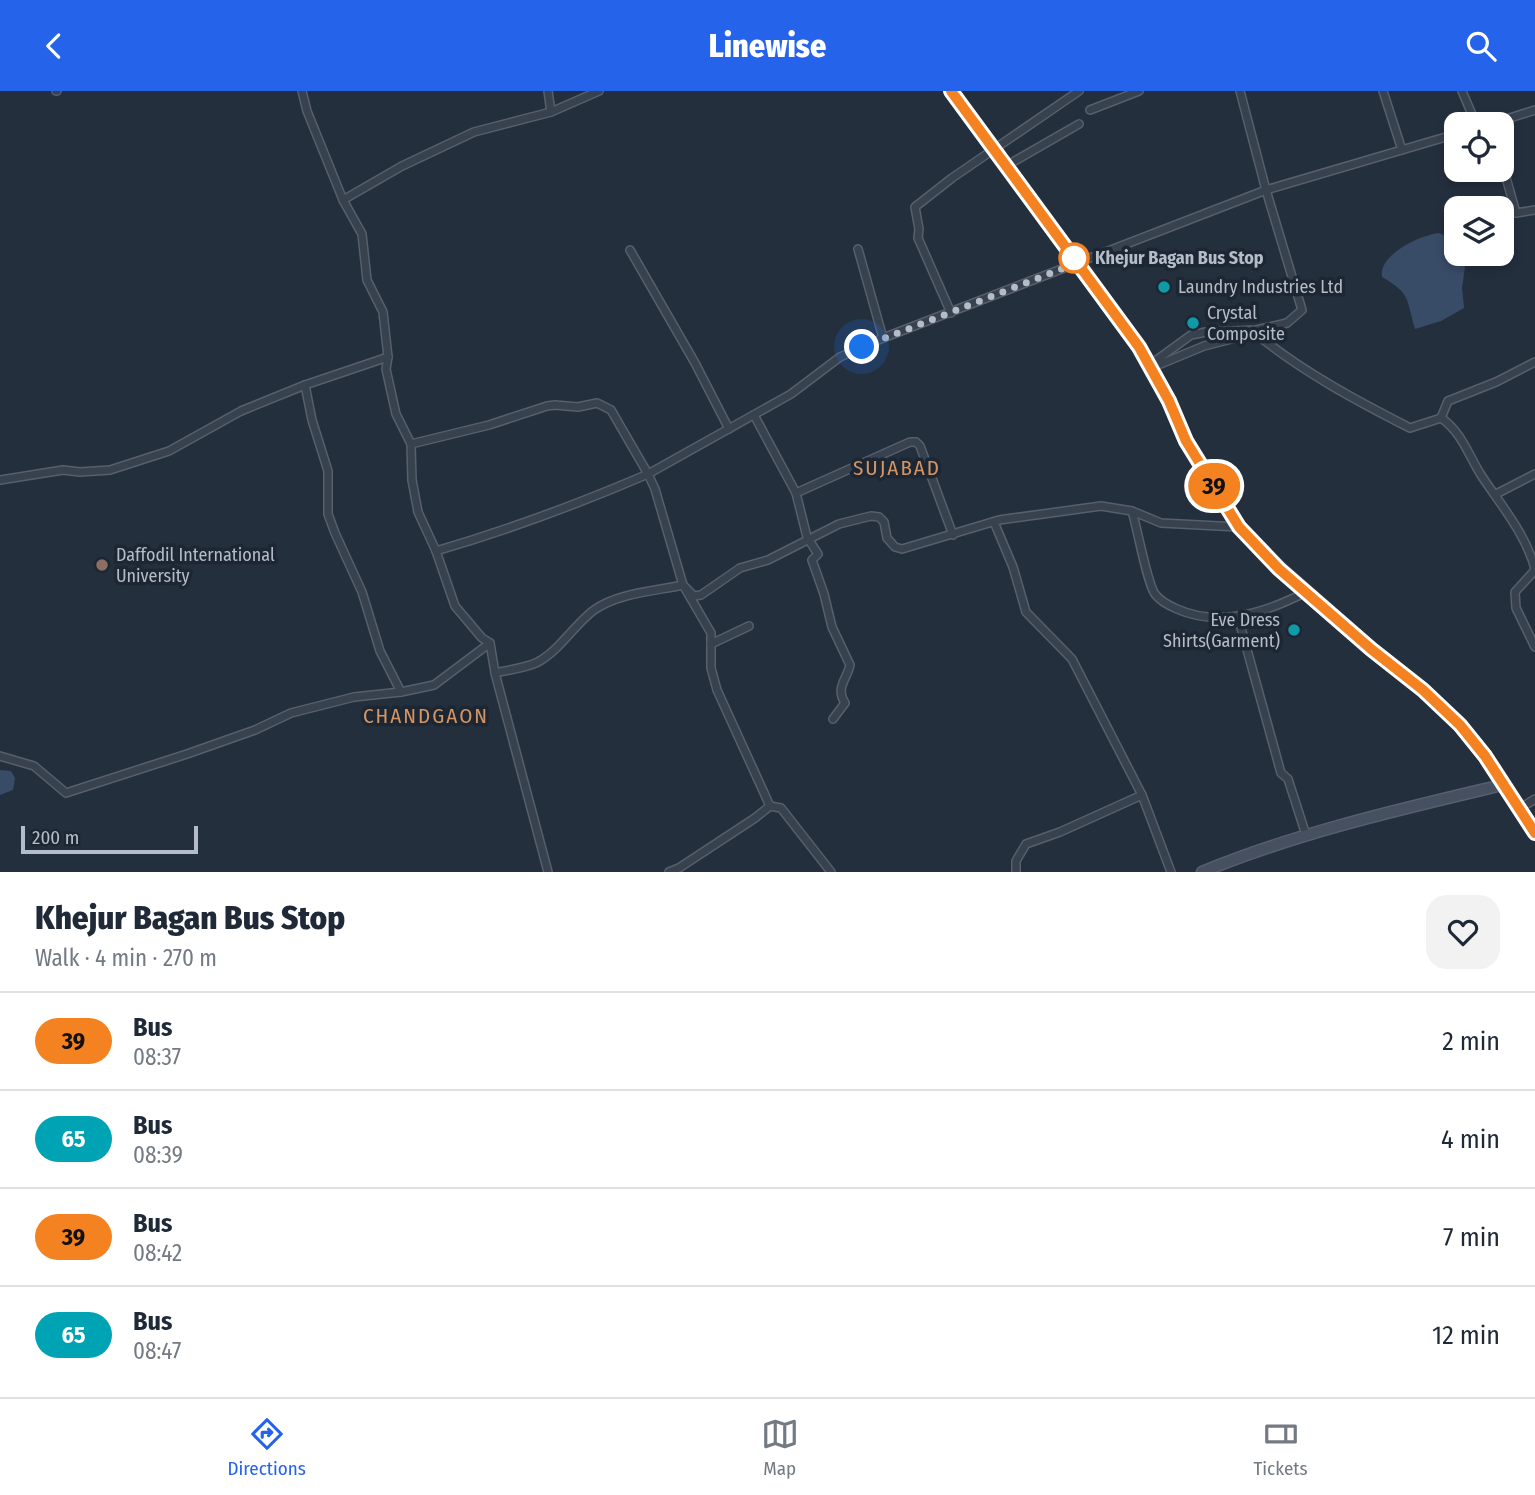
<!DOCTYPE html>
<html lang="en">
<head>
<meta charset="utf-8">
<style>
  :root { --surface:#fff; --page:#f2f2f3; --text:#1f2937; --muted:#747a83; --line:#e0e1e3; --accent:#2563eb }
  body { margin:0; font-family:"Fira Sans Condensed",sans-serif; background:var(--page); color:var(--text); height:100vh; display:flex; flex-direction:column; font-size:26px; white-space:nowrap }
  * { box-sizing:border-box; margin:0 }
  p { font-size:23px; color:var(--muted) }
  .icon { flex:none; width:38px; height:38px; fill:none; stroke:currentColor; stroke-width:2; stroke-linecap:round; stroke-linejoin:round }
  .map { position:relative; height:781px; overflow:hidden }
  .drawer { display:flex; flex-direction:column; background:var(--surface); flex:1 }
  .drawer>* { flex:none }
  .badge { padding:0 14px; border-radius:23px; font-size:24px; line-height:46px }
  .controls { position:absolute; left:1444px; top:21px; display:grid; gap:14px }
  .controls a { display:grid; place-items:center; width:70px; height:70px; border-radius:14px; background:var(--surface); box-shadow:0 4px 10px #0003; font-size:35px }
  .scale { position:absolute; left:21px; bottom:18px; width:177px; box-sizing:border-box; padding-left:7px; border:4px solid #b4bcc9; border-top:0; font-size:19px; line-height:24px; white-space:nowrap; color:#b4bcc9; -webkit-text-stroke:5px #1d2633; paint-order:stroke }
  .you { position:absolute; width:35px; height:35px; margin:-18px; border:5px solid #fff; border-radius:50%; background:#1a73e8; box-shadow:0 0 0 10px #1a73e833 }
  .map>.badge { position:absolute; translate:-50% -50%; box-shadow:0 0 0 4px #fff }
  .round { display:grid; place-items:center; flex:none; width:74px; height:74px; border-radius:21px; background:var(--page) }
  .head { display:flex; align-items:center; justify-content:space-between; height:119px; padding:0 35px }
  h1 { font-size:33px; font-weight:800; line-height:52px }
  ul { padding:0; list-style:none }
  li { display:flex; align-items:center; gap:21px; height:98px; padding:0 35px; border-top:2px solid var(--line) }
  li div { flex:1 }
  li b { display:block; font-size:26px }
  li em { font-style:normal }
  li .badge { min-width:77px; font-weight:700; text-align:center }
  header { display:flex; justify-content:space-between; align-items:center; height:91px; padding:0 35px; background:var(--accent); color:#fff; font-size:32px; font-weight:800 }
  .tabs { display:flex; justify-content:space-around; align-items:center; height:98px; border-top:2px solid var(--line); background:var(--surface); font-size:19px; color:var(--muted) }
  .tabs a { display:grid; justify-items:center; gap:4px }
  .tabs .current { color:var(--accent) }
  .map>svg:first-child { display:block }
  .water { fill:#394c67 }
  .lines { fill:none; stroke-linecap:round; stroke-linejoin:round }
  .street-casing { stroke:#565f6c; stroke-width:10 }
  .secondary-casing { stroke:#565f6c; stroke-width:13 }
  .highway-casing { stroke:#434c59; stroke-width:16 }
  .street { stroke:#38414e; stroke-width:7 }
  .secondary { stroke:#465061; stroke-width:10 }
  .highway { stroke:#746855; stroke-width:12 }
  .line-casing { stroke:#fff; stroke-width:16 }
  .line { stroke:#f58220; stroke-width:10 }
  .walk { stroke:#b4bcc9; stroke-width:7; stroke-dasharray:0 12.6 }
  .stop-dot { fill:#fff; stroke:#f58220; stroke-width:3.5 }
  .culture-dot { fill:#0f9aa8; stroke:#1d2633; stroke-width:2.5 }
  .education-dot { fill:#8d6e63; stroke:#1d2633; stroke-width:2.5 }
  .labels { text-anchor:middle; stroke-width:7; stroke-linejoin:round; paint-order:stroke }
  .stop-label { font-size:18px; font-weight:bold; fill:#b4bcc9; stroke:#1d2633; text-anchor:start }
  .poi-label { font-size:18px; fill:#b4bcc9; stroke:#1d2633; text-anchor:start }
  .quarter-label { font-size:21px; letter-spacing:2px; fill:#d59563; stroke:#1d2633 }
</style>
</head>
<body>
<header><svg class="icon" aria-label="back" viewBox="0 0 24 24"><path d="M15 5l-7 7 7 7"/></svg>Linewise<svg class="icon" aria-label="search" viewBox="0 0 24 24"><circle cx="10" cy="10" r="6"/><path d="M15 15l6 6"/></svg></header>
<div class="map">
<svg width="1535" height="781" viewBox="0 0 1535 781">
  <rect width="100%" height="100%" fill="#242f3e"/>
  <!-- water -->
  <g class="water">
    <path d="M1439,142L1456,150V163H1463L1465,176L1462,197L1464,217L1441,230L1415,238C1406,207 1411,203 1382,186C1378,164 1420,144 1439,142Z"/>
    <polygon points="0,679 11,680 15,687 13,699 0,704"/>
  </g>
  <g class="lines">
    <defs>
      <g id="street">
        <polyline points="56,0 57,0"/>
        <polyline points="302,0 307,20 343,109 362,143 367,189 383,221 388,266 386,278 396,323 411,353 412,389 418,421 436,460 455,515 482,547 490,552 495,582 548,781"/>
        <polyline points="548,0 551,21"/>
        <polyline points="1383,0 1402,59"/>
        <polyline points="1462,0 1476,33"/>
        <polyline points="1090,19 1139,0"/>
        <polyline points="1491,33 1535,19"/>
        <polyline points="1502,72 1516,122 1535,119"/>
        <polyline points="1006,75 1079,33"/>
        <polyline points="343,109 402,75 474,41 551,21 599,0"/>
        <polyline points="858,158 883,247"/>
        <polyline points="630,159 695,272 729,338"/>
        <polyline points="951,222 918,147 919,138 915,116 952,87 1079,0"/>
        <polyline points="1151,273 1191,244 1206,241 1256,239 1287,232 1302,219 1266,99 1240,0"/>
        <path d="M1151,277L1204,255L1255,242C1301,280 1357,310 1410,337L1441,327C1461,340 1469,365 1481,384C1500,413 1526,443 1535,478"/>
        <polyline points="305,294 388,266"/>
        <polyline points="754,324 796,402 910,351 916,351 920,355 953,444"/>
        <polyline points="1441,327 1448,310 1496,291 1535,271"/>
        <path d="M411,353L489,334L547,315L555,314L578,316L597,312L611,319L648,383C576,414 511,438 436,460"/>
        <polyline points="0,389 63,379 80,381 110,379 169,360 241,320 305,294 312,329 328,380 328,423 335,442 362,501 380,560 401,601"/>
        <path d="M796,402L807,446L818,463L812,469L824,503L832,536L850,574C847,588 835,597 845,612L833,628"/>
        <polyline points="1496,403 1535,383"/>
        <path d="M1132,420C1137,436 1147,492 1155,503C1160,510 1170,515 1177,518C1220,537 1267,521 1306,501"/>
        <polyline points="994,431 1013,476 1026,521 1072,568 1142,704 1171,781"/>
        <polyline points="1535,479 1515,501 1516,517 1535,556"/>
        <polyline points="1238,526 1281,682 1288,688 1306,744"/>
        <polyline points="711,553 749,535"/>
        <path d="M495,582C508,579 526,577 538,571C560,559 574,534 594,519C618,502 655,500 683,494L694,505L701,504L740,477L768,469L839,433L871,425L879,426L884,431L887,447L895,456L902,458L999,429L1101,415L1132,420L1161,432L1238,436"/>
        <polyline points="0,665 34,675 66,702 187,663 255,639 291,622 354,606 401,601 434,594 490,552"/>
        <polyline points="770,715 717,599 711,577 711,542 683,494 655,398 648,383 791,303 840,266 883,247 1266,99 1456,43"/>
        <polyline points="1519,718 1535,708"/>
        <polyline points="669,781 679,777 755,727 770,715 781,717 831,781"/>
        <polyline points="1016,781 1016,770 1026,753 1060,741 1142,704"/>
      </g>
      <path id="secondary" d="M1202,781C1299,741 1401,718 1502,694"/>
      <polyline id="highway" points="951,0 1139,256 1169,310 1186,350 1239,436 1279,477 1371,558 1423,599 1460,634 1485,665 1535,742"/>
    </defs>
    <!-- street casing -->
    <use href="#street" class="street-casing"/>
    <!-- secondary casing -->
    <use href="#secondary" class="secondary-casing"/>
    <!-- highway casing -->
    <use href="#highway" class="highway-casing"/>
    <!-- street -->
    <use href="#street" class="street"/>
    <!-- secondary -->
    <use href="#secondary" class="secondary"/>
    <!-- highway -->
    <use href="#highway" class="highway"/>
  </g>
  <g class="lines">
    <defs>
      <polyline id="line" points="951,0 1139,256 1169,310 1186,350 1239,436 1279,478 1371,558 1423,599 1460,634 1485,665 1535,742"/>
    </defs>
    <!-- line casing -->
    <use href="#line" class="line-casing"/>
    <!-- line -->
    <use href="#line" class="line"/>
    <!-- walk -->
    <polyline class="walk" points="862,256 1059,179 1077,171 1074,167"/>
  </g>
  <!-- markers -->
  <circle class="stop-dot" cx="1074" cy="167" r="14"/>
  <g class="culture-dot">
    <circle cx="1164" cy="196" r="7"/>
    <circle cx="1193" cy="232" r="7"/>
    <circle cx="1294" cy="539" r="7"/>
  </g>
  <circle class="education-dot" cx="102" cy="474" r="7"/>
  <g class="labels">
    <!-- stop labels -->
    <g class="stop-label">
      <text x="1095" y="173">Khejur Bagan Bus Stop</text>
    </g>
    <!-- poi labels -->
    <g class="poi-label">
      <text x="1178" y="202">Laundry Industries Ltd</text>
      <text x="1207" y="228">Crystal<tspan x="1207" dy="21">Composite</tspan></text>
      <text x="116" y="470">Daffodil International<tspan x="116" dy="21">University</tspan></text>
      <text x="1280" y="535" text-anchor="end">Eve Dress<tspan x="1280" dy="21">Shirts(Garment)</tspan></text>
    </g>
    <!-- quarter labels -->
    <g class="quarter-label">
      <text x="897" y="384">SUJABAD</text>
      <text x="426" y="632">CHANDGAON</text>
    </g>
  </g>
</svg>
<div class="controls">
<a><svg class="icon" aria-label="locate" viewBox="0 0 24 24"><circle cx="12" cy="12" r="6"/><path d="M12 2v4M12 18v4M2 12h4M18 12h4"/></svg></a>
<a><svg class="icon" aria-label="layers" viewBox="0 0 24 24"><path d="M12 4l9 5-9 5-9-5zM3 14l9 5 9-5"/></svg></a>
</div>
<div class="scale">200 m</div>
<div class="you" style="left:862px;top:256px"></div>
<b class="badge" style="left:1214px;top:395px;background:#f58220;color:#111">39</b>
</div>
<section class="drawer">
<div class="head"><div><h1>Khejur Bagan Bus Stop</h1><p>Walk · 4 min · 270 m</p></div><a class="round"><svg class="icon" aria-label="heart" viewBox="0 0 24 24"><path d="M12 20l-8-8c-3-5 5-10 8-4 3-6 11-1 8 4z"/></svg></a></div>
<ul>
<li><span class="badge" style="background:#f58220;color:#111">39</span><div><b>Bus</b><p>08:37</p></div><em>2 min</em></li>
<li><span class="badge" style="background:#00a3b4;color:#fff">65</span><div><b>Bus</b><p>08:39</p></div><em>4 min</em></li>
<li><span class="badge" style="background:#f58220;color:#111">39</span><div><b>Bus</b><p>08:42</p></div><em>7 min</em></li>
<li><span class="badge" style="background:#00a3b4;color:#fff">65</span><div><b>Bus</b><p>08:47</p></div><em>12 min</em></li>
</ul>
</section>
<nav class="tabs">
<a class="current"><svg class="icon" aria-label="directions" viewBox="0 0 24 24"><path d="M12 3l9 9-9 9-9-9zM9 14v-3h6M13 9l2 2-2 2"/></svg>Directions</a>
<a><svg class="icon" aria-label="map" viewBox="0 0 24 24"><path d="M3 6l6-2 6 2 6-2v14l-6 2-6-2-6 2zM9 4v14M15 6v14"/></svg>Map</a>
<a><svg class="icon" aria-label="tickets" viewBox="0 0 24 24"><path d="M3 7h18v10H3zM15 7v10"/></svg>Tickets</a>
</nav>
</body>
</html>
